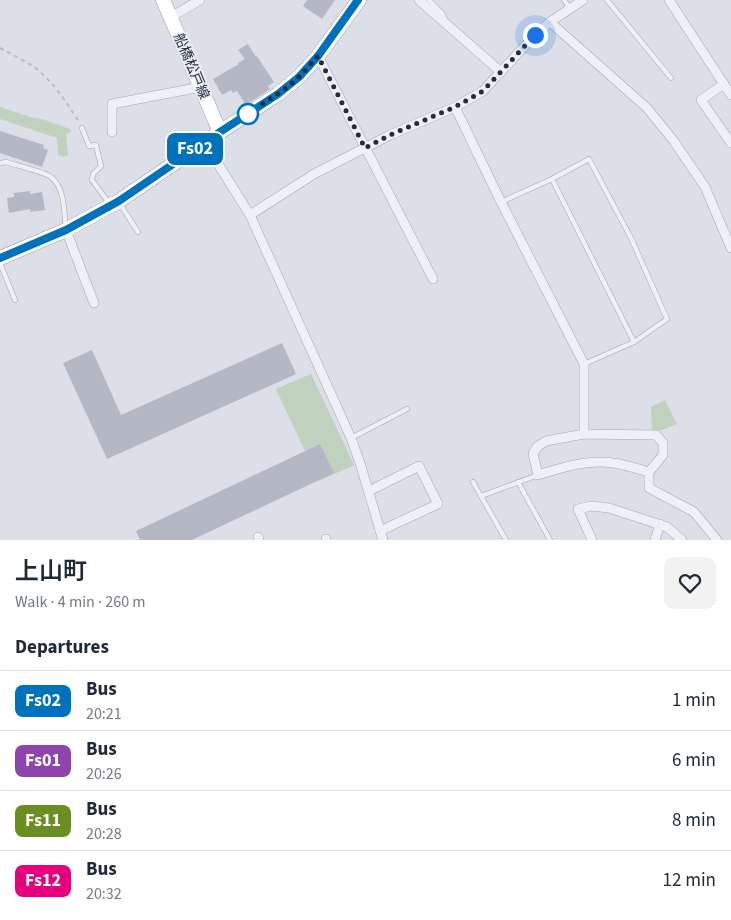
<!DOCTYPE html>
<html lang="en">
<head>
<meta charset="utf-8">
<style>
  :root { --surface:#fff; --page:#f2f2f3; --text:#1f2937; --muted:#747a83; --line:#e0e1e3 }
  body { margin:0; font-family:"Source Sans 3","Noto Sans JP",sans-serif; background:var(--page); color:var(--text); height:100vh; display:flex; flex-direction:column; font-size:19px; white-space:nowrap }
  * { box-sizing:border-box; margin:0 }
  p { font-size:16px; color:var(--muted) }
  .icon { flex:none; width:28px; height:28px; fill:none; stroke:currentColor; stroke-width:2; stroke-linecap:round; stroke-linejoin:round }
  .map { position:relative; height:540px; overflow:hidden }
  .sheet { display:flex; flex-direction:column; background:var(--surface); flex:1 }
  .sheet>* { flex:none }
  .badge { padding:0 10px; border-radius:8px; font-size:18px; line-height:32px }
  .you { position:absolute; width:25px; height:25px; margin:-12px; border:4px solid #fff; border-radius:50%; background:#1a73e8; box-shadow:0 0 0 8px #1a73e833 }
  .map>.badge { position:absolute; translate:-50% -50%; box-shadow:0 0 0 2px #fff }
  h2 { padding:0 15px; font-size:19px; line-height:45px }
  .round { display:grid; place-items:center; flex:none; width:52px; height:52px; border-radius:10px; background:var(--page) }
  .overview { display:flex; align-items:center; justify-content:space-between; height:85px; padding:0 15px }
  h1 { font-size:24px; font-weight:600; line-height:38px }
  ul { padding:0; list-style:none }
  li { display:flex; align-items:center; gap:15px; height:60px; padding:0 15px; border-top:1px solid var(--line) }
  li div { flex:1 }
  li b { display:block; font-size:19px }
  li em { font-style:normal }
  li .badge { min-width:55px; font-weight:700; text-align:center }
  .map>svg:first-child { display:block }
  .green { fill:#c0d1bd }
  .building { fill:#b3b8c4 }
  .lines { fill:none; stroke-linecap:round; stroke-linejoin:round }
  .service-casing { stroke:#a1a6b1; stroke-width:5.5 }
  .minor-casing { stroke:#a1a6b1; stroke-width:10 }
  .primary-casing { stroke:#9ba2b3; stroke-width:15 }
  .path { stroke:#babdc5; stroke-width:2; stroke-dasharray:4 4; stroke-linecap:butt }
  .service { stroke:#eff0f5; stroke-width:4.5 }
  .minor { stroke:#eff0f5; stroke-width:9 }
  .primary { stroke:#fff; stroke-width:14 }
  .line-casing { stroke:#fff; stroke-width:11 }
  .line { stroke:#0072bc; stroke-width:8 }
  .walk { stroke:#252c3e; stroke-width:5; stroke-dasharray:0 9 }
  .stop-dot { fill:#fff; stroke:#0072bc; stroke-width:2.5 }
  .labels { text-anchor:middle; stroke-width:4; stroke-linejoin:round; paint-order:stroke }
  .street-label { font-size:14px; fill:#252c3e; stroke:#ebeef5 }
</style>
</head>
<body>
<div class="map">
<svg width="731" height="540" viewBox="0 0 731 540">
  <rect width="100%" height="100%" fill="#dcdfe7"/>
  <!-- green -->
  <g class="green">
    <polygon points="0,107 30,117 42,119 70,129 71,132 66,134 68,155 64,157 58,155 57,138 0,119"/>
    <polygon points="311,374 354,465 319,481 276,389"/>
    <polygon points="665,400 677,424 662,430 652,430 651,407"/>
  </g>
  <!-- building -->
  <g class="building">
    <polygon points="307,0 335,0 322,19 303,6"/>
    <polygon points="248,44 256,57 257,56 262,64 274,82 268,86 270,89 246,105 237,91 233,93 231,90 222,95 213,79 239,64 238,63 245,59 238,50"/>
    <polygon points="0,131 44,145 43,148 48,150 42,167 0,153"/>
    <polygon points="30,191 30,194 42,192 45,210 31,212 30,209 9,213 7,198 14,197 14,193"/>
    <polygon points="282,343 296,374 107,459 63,363 92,350 121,415"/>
    <polygon points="320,444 334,473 192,540 140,540 136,531"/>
  </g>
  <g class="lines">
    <defs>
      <g id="service">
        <polyline points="429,0 442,13 445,20"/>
        <polyline points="564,0 570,8"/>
        <polyline points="607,0 671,78"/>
        <polyline points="82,128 89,146 96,145 101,166 93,174 92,180 109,203"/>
        <path d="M0,163L6,162C15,165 45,172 51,177C65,188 64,212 66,229"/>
        <polyline points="552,179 634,342"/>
        <polyline points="501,202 552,179 589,159 631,238 667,319 634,342 584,364"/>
        <polyline points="120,204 138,232"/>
        <polyline points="0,263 15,300"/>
        <polyline points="351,438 407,409"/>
        <polyline points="473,482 506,540"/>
        <polyline points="518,482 550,540"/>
        <polyline points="481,496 538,475"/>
      </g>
      <g id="minor">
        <polyline points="419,0 501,72"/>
        <polyline points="669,0 731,95"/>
        <polyline points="171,17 200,0"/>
        <polyline points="550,22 647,108 673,140 705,187 731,248"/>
        <polyline points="318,56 433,279"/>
        <polyline points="724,84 701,100 731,143"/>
        <polyline points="455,107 501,202 584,364 584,434"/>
        <polyline points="112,132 112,104 201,87"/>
        <polyline points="205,143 250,215 351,438 360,463 383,540"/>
        <polyline points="250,215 314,174 390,135 455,107 483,91 535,35 550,22 583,0"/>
        <polyline points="66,230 94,303"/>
        <path d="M584,434L656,435L663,443V455L649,472C639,469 629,466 619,464C591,458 564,467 538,475L533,454L538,446L546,441Z"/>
        <polyline points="649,472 649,488 694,512 717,540"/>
        <polyline points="369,491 419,466 438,504 380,531"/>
        <polyline points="258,537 259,540"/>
        <polyline points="326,539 326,540"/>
        <polyline points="592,540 578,509 591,506 609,508 667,527 682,540"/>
        <polyline points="655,540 660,524"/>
      </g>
      <g id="primary">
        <polyline points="163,0 220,132"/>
        <polyline points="0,258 66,230 119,201 220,132 278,94 299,77 318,56 359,0"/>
      </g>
    </defs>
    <!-- service casing -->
    <use href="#service" class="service-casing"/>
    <!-- minor casing -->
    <use href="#minor" class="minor-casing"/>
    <!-- primary casing -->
    <use href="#primary" class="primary-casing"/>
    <!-- path -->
    <path class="path" d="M0,48C11,54 23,60 34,67C53,81 67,103 79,122"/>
    <!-- service -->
    <use href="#service" class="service"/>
    <!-- minor -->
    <use href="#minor" class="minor"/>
    <!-- primary -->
    <use href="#primary" class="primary"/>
  </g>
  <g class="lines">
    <defs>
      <polyline id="line" points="0,258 66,230 119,201 220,132 278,94 299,77 318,56 358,0"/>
    </defs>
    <!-- line casing -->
    <use href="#line" class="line-casing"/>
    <!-- line -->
    <use href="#line" class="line"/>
    <!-- walk -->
    <polyline class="walk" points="248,114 289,86 299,77 318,56 365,148 390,135 455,107 483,91 535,35"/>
  </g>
  <!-- markers -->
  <circle class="stop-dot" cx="248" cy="114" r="10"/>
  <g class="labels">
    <!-- street labels -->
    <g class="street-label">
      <text transform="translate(192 66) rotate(67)" y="5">船橋松戸線</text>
    </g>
  </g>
</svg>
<div class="you" style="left:535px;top:35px"></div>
<b class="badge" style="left:195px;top:149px;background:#0072bc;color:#fff">Fs02</b>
</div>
<section class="sheet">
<div class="overview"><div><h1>上山町</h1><p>Walk · 4 min · 260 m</p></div><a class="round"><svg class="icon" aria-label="heart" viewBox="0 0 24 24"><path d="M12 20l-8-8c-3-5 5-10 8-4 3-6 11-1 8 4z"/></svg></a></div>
<h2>Departures</h2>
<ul>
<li><span class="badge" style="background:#0072bc;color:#fff">Fs02</span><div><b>Bus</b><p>20:21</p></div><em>1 min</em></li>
<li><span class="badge" style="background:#8e44ad;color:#fff">Fs01</span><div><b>Bus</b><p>20:26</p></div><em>6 min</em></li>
<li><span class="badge" style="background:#6b8e23;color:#fff">Fs11</span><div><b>Bus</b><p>20:28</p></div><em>8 min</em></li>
<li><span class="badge" style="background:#e6007e;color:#fff">Fs12</span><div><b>Bus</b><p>20:32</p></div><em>12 min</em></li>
</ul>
</section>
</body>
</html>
